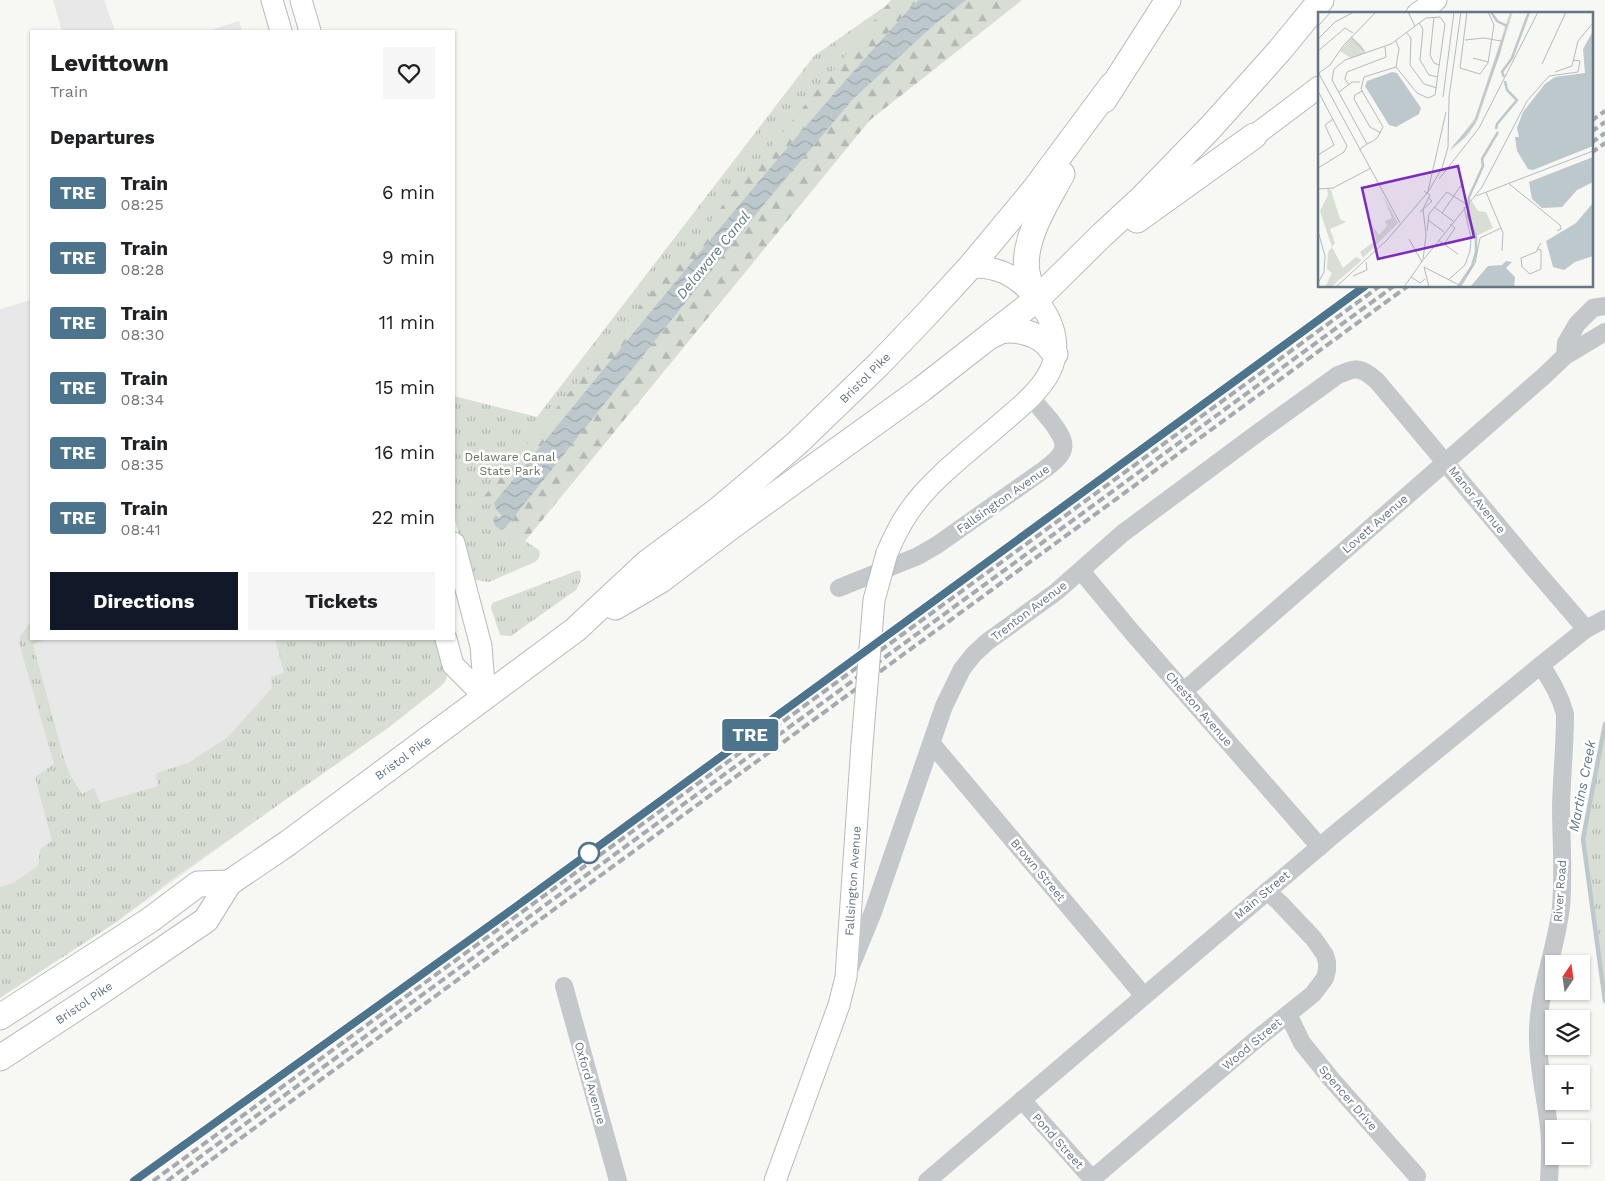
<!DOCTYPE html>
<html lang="en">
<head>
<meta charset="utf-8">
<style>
  :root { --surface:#fff; --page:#f6f6f6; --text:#202124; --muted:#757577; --accent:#111827 }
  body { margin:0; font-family:"Work Sans",sans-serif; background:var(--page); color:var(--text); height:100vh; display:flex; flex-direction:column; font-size:19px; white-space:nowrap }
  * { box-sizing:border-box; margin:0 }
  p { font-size:16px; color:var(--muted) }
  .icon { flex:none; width:28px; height:28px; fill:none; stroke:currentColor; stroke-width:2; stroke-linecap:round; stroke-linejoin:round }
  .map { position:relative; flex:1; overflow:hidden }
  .panel { position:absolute; left:30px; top:30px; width:425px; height:610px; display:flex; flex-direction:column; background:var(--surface); border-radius:0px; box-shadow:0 1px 4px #0004 }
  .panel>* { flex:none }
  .badge { padding:0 10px; border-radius:4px; font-size:18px; line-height:32px }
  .needle { width:32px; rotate:13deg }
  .fabs { position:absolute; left:1545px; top:955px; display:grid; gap:10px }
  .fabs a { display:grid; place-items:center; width:45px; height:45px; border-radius:0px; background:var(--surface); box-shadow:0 1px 4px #0004; font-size:25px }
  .map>.badge { position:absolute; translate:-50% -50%; box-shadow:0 0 0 2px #fff }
  h2 { padding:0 20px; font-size:19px; line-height:45px }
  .round { display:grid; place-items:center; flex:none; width:52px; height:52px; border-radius:0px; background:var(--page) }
  .overview { display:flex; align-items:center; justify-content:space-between; height:85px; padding:0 20px }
  h1 { font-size:24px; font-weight:700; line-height:38px }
  .primary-button { display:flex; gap:10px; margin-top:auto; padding:10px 20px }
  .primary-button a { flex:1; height:58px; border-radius:0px; background:var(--accent); color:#fff; font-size:20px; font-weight:700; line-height:58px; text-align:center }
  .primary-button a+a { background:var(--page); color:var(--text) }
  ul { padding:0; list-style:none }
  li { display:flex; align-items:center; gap:15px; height:65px; padding:0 20px }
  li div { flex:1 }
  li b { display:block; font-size:19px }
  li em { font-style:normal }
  li .badge { min-width:55px; font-weight:700; text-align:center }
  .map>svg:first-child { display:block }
  .built { fill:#e7e8e7 }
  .grass { fill:url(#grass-tufts) }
  .forest { fill:url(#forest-firs) }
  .water { fill:url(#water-waves) }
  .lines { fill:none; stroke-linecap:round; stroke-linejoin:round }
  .stream { stroke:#bcc8cc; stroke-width:4.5 }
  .major-casing { stroke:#b7bbbf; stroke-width:23 }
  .highway-casing { stroke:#b7babd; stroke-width:27 }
  .minor { stroke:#c4c8cb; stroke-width:18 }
  .major { stroke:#fff; stroke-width:21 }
  .highway { stroke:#fff; stroke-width:25 }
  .rail { stroke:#a4aab0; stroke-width:4; stroke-dasharray:8 4; stroke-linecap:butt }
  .major-bridge-casing { stroke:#b7bbbf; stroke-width:23; stroke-linecap:butt }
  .major-bridge { stroke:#fff; stroke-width:21 }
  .line-casing { stroke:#fff; stroke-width:11 }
  .line { stroke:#4c748c; stroke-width:8 }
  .stop-dot { fill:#fff; stroke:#4c748c; stroke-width:2.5 }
  .labels { text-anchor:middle; stroke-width:5; stroke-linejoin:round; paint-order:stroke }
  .street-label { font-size:12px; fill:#657685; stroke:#fff }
  .park-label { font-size:12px; fill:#657760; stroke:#fff }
  .water-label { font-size:14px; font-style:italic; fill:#617881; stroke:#fff }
  .inset-river { fill:none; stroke:#bcc8cc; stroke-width:2.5 }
  .inset-road { fill:none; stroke:#b4bbc0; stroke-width:1 }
  .view { fill:#7b2cbf; fill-opacity:0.15; stroke:#7b2cbf; stroke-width:2.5 }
  .inset-edge { fill:none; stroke:#657685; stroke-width:2.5 }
</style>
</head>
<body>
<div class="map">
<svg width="1605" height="1181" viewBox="0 0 1605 1181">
  <defs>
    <pattern id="grass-tufts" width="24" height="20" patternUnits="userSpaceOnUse" patternTransform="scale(1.25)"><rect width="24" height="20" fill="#d8ded4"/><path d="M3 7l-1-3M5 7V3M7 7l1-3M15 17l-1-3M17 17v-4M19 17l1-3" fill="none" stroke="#b3b9b2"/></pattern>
    <pattern id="forest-firs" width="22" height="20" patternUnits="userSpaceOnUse" patternTransform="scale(1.25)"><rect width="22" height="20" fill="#d8ded4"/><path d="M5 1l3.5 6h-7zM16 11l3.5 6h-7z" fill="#b3b9b2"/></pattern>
    <pattern id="water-waves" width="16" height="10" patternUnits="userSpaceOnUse" patternTransform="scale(1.25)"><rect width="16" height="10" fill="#bcc8cc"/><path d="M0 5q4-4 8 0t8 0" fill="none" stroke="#9ca7ab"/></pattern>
  </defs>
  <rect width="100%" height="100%" fill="#f7f7f3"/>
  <!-- built -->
  <g class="built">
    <polygon points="53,0 104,0 115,31 62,31"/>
    <polygon points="239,21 242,31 208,31"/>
    <polygon points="31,300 31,639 435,639 411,709 133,910 0,992 0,309"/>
  </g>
  <!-- grass -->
  <g class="grass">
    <polygon points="894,0 1009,0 907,81 816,176 519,537 539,550 540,554 538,559 535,562 489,582 476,580 469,572 454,517 454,396 537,417 814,56"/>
    <path d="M579,570C584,576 579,584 576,590L511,636L500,635L491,608L492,603Z"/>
    <polygon points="29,624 31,624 31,639 45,639 33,645 64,759 70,775 82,794 94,788 100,803 158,786 156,776 157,773 188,763 228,737 272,688 271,677 284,673 275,639 436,639 447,677 445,682 440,687 388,728 171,880 118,921 0,998 0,887 13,883 38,866 40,849 52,841 35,777 54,764 19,643 20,636"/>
    <polygon points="1605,724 1605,1001 1583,839"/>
  </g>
  <!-- forest -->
  <g class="forest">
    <path d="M891,0H919L913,5C767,165 632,336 494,503L482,499Z"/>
    <polygon points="966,0 1022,0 870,120 525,541 505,528 766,202 853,99 935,24"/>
  </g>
  <!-- water -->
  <path class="water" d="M919,0H966L935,24L853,99L766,202L505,528L501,530L495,526L493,519L496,515L499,519L502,516L496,509L494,503C632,336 767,165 913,5Z"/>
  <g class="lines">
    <!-- stream -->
    <polyline class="stream" points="1605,724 1583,839 1605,1001"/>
    <defs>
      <g id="major">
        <polyline points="272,0 281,31"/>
        <polyline points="301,0 310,31"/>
        <polyline points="1417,14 1436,0"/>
        <polyline points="1254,136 1319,87"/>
        <polyline points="454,543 481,646 485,697"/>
        <path d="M887,553C893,539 899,526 908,513C930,480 968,452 998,426C1017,409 1044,390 1053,364C1060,342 1053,322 1040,304C1030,290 1013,274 996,270C987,267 978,267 970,267"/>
        <polyline points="446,639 453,665 485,697"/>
        <polyline points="775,1181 839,1005 846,977 862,744"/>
      </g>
      <g id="highway">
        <polyline points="1104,100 1168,0"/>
        <polyline points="1137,220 1254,136"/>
        <path d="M1037,299C1034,292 1030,285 1028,277C1019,244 1047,202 1062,174"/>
        <path d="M990,336C994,335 998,332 1001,331C1015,328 1034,333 1045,342C1048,345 1052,350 1055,354"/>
        <polyline points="615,607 661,580 732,526 922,389 1037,299 1102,235 1142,198 1211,127 1280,50 1321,0"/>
        <polyline points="0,1017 150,920 198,884 229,883"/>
        <polyline points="0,1058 93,997 206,920 229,883 288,843 575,630 648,562 718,510 796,444 879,364 925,316 970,267 1034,190 1112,85"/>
      </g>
    </defs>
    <!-- major casing -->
    <use href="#major" class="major-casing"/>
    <!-- highway casing -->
    <use href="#highway" class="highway-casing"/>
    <!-- minor -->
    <g class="minor">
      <polyline points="1565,356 1566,343 1577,324 1593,308 1605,306"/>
      <polyline points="1081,571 1131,631 1320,847"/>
      <path d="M839,588L918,556L937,545L1045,469C1069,451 1068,444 1051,421C1044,413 1038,405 1030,397"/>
      <path d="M1541,665C1551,681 1560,695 1565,714C1565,744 1562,774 1561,805C1561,839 1564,873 1561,907C1556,951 1537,993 1538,1038C1538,1068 1546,1098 1549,1128C1551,1146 1550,1163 1549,1181"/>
      <polyline points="1184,691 1544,376 1565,356 1605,332"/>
      <polyline points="932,744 1144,996"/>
      <path d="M850,968L873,912L944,706L962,669L974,654L987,642L1056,592L1123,533L1255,435L1338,375C1357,367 1361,367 1377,381L1536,571L1586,629"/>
      <polyline points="564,986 618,1181"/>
      <polyline points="1288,1014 1302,1043 1332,1080 1417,1176"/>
      <polyline points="1022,1100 1094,1181"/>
      <polyline points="1092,1179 1252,1043 1313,994 1325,978 1327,970 1327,962 1325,955 1314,939 1280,903 1267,891"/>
      <polyline points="927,1181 1337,832 1541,665 1586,629 1605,619"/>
    </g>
    <!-- major -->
    <use href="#major" class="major"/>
    <!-- highway -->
    <use href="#highway" class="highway"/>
    <!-- rail -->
    <g class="rail">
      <polyline points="1591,121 1605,111"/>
      <polyline points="1591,132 1605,122"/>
      <polyline points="1591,143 1605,133"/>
      <polyline points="1591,153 1605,143"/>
      <polyline points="134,1181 503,916 1365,286"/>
      <polyline points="153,1181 1380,286"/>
      <polyline points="167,1181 1394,286"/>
      <polyline points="182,1181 1408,286"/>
    </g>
    <defs>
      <polyline id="major-bridge" points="862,744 874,600 887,553"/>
    </defs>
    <!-- major-bridge casing -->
    <use href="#major-bridge" class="major-bridge-casing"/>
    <!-- major-bridge -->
    <use href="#major-bridge" class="major-bridge"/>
  </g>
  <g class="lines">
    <defs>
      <polyline id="line" points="134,1181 503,916 1365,286"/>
    </defs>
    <!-- line casing -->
    <use href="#line" class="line-casing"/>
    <!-- line -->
    <use href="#line" class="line"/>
  </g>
  <!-- markers -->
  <circle class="stop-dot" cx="589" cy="853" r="10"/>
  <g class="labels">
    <!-- street labels -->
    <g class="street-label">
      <text transform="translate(865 378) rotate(-45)" y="4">Bristol Pike</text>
      <text transform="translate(1003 499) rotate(-35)" y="4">Fallsington Avenue</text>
      <text transform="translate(1477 500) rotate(51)" y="4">Manor Avenue</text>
      <text transform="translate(1375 524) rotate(-41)" y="4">Lovett Avenue</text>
      <text transform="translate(1029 611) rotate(-37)" y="4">Trenton Avenue</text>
      <text transform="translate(1199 709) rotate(49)" y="4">Cheston Avenue</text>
      <text transform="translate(403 758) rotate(-36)" y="4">Bristol Pike</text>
      <text transform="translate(1038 870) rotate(50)" y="4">Brown Street</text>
      <text transform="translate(853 881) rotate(-86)" y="4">Fallsington Avenue</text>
      <text transform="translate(1560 891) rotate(-86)" y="4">River Road</text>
      <text transform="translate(1262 895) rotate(-40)" y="4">Main Street</text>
      <text transform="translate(84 1003) rotate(-34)" y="4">Bristol Pike</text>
      <text transform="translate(1252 1044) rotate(-40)" y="4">Wood Street</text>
      <text transform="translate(590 1083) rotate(74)" y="4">Oxford Avenue</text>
      <text transform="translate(1348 1098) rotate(49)" y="4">Spencer Drive</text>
      <text transform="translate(1058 1141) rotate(48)" y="4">Pond Street</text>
    </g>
    <!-- park labels -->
    <g class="park-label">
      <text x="510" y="461">Delaware Canal<tspan x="510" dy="14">State Park</tspan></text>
    </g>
    <!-- water labels -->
    <g class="water-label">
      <text transform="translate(713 255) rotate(-51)" y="5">Delaware Canal</text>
      <text transform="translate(1582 786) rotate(-79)" y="5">Martins Creek</text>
    </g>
  </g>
  <!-- overview -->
  <g transform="translate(1318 12)">
    <rect width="275" height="275" fill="#f7f7f3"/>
    <path d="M192,0H195L160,107L150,123L131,140L157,106ZM34,25L43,33L48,41L33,46L22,39ZM9,176L13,178L22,207L28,210L12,217L17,231L14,235L2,199L10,183ZM65,184L80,211L45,246L42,240L58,228L54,213L61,223L69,214L67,209L74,206ZM153,188L160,199L168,200L175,216L158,224L150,204Z" fill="#d8ded4"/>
    <path d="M14,235L25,256L38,245L44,248L13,275H7L14,261L9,257L10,240Z" fill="#d8ded4"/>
    <path d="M193,0L182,42L157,112L145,127L132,137L156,110ZM275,19V134L215,158L210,157L199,139L197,125H201L199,116L205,100L227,72L237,65L267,61L265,37ZM74,60L79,61L103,96L101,102L78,115L71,113L47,74L49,69ZM275,145V170L259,178L244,195L224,196L214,187L211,170ZM275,191V244L257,250L246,258L235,255L228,229L258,211ZM188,249L194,250L188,256L197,265L196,275H152L170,254L184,253Z" fill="#bcc8cc"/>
    <path class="inset-river" d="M173,0L179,9L189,14M186,65L184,60L194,46L211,0M178,117L179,112L199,88L189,78L187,69M140,275L154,254L158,240V224L150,204L151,185L165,154L164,147L180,120"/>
    <path class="inset-road" d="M90,0L97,14M116,5L112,43L116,51L121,53M101,11L105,17L102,48L111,63L120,65M0,14L13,0M89,21L93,26L92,53L106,72L119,76M33,25L46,39M0,27L17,10L36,0M147,28L166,26L183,29M0,39L27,16L35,21M155,46L170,50M224,52L248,0M78,55L81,37L78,29M142,56L162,62L170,51L176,13L170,0M142,56L149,0M0,60L82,211M237,60L254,54L260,29L275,11M1,61L12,53L25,34L58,0M31,73L27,67L29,60L68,45L67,35M0,79L29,134L26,140L0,156M44,79L37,83L36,87L52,115L63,121M21,80L34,70H42M125,85L136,0M42,137L49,132L55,129L59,126L65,115L43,77L46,65L78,55L99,81L110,86L117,83L127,12L122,5L108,6L73,32L27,48L16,57L14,68L49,132M0,143L16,133L7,113L15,107M121,167L161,116L220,0M190,171L242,213L243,217L239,219M0,177L15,176L53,156M110,179L128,100M168,180L185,221L184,239M158,184L275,139M116,195L135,209M102,200L114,189L111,186M124,201L144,172H145L143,176M110,208L126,220M0,219L7,244L6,260L0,271M109,219L111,202L129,180L148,192M91,227L104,250M120,228L140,242M126,232L137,216L132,212M220,237L223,238V257L212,262L204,255L203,246L218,240L221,234L223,231M106,247L164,175L209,89L231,64L260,60L262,49L255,48M106,255L143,274L157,251L162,226L183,216M106,255L111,275M35,264L49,258L48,250M93,265L102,271L107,267M130,268L147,253L152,239L153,226L146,195M18,275L69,228L110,180L124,156L130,135L131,85L143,0M86,275L105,248L108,223L105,197L112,183L106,179"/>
    <path class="view" d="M140,154L156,225L60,247L44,176Z"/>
    <rect width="275" height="275" class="inset-edge"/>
  </g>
</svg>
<div class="fabs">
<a><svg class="needle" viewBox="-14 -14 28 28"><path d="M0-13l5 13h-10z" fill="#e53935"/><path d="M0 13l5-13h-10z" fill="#757577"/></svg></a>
<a><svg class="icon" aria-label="layers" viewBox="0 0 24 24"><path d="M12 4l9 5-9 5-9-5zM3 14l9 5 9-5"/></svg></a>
<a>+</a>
<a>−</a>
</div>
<b class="badge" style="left:750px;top:735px;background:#4c748c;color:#fff">TRE</b>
<section class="panel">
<div class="overview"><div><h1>Levittown</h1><p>Train</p></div><a class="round"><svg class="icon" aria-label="heart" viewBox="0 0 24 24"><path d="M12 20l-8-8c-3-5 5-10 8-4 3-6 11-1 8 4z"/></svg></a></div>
<h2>Departures</h2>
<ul>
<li><span class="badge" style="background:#4c748c;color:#fff">TRE</span><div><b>Train</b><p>08:25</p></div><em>6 min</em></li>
<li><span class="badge" style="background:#4c748c;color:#fff">TRE</span><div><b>Train</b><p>08:28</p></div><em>9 min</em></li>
<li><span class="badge" style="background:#4c748c;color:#fff">TRE</span><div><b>Train</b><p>08:30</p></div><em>11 min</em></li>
<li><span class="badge" style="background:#4c748c;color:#fff">TRE</span><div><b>Train</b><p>08:34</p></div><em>15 min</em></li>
<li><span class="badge" style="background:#4c748c;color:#fff">TRE</span><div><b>Train</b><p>08:35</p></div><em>16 min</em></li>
<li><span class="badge" style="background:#4c748c;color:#fff">TRE</span><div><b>Train</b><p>08:41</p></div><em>22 min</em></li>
</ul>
<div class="primary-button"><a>Directions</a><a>Tickets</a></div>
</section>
</div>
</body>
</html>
